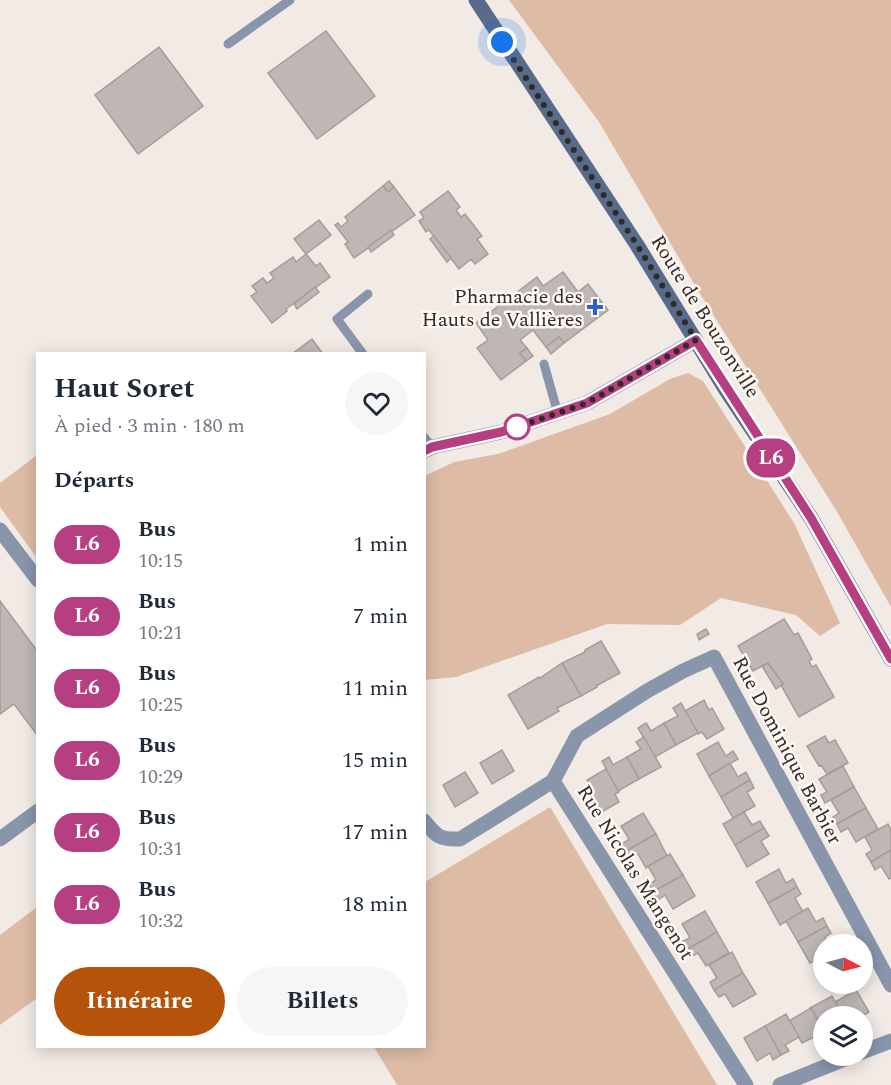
<!DOCTYPE html>
<html lang="fr">
<head>
<meta charset="utf-8">
<style>
  :root { --surface:#fff; --page:#f6f6f7; --text:#1f2937; --muted:#747a83; --accent:#b45309 }
  body { margin:0; font-family:Spectral,serif; background:var(--page); color:var(--text); height:100vh; display:flex; flex-direction:column; font-size:22px; white-space:nowrap }
  * { box-sizing:border-box; margin:0 }
  p { font-size:20px; color:var(--muted) }
  .icon { flex:none; width:33px; height:33px; fill:none; stroke:currentColor; stroke-width:2; stroke-linecap:round; stroke-linejoin:round }
  .map { position:relative; flex:1; overflow:hidden }
  .drawer { position:absolute; left:36px; top:352px; width:390px; height:696px; display:flex; flex-direction:column; background:var(--surface); border-radius:0px; box-shadow:0 3px 15px #0003 }
  .drawer>* { flex:none }
  .badge { padding:0 12px; border-radius:20px; font-size:21px; line-height:39px }
  .needle { width:39px; rotate:96deg }
  .buttons { position:absolute; left:813px; top:934px; display:grid; gap:12px }
  .buttons a { display:grid; place-items:center; width:60px; height:60px; border-radius:50%; background:var(--surface); box-shadow:0 3px 15px #0003; font-size:30px }
  .you { position:absolute; width:30px; height:30px; margin:-15px; border:4px solid #fff; border-radius:50%; background:#1a73e8; box-shadow:0 0 0 9px #1a73e833 }
  .map>.badge { position:absolute; translate:-50% -50%; box-shadow:0 0 0 3px #fff }
  h2 { padding:0 18px; font-size:22px; line-height:54px }
  .round { display:grid; place-items:center; flex:none; width:63px; height:63px; border-radius:32px; background:var(--page) }
  .overview { display:flex; align-items:center; justify-content:space-between; height:102px; padding:0 18px }
  h1 { font-size:28px; font-weight:700; line-height:45px }
  .cta { display:flex; gap:12px; margin-top:auto; padding:12px 18px }
  .cta a { flex:1; height:69px; border-radius:36px; background:var(--accent); color:#fff; font-size:24px; font-weight:700; line-height:69px; text-align:center }
  .cta a+a { background:var(--page); color:var(--text) }
  ul { padding:0; list-style:none }
  li { display:flex; align-items:center; gap:18px; height:72px; padding:0 18px }
  li div { flex:1 }
  li b { display:block; font-size:22px }
  li em { font-style:normal }
  li .badge { min-width:66px; font-weight:700; text-align:center }
  .map>svg:first-child { display:block }
  .green { fill:#ddbba5 }
  .building { fill:#beb7b3; stroke:#a49d98; stroke-width:1.5 }
  .lines { fill:none; stroke-linecap:round; stroke-linejoin:round }
  .service { stroke:#8895ab; stroke-width:9 }
  .minor { stroke:#8895ab; stroke-width:15 }
  .tertiary { stroke:#8895ab; stroke-width:15 }
  .secondary { stroke:#596b8b; stroke-width:15 }
  .line-casing { stroke:#fff; stroke-width:14 }
  .line { stroke:#b63f82; stroke-width:9 }
  .walk { stroke:#2e2b29; stroke-width:6; stroke-dasharray:0 10.8 }
  .poi-dot { fill:#2b61cf; stroke:#fff7f2; stroke-width:2 }
  .stop-dot { fill:#fff; stroke:#b63f82; stroke-width:3 }
  .labels { text-anchor:middle; stroke-width:5; stroke-linejoin:round; paint-order:stroke }
  .poi-label { font-size:20px; fill:#2e2b29; stroke:#fff7f2; text-anchor:end }
  .street-label { font-size:20px; fill:#2e2b29; stroke:#fff7f2 }
</style>
</head>
<body>
<div class="map">
<svg width="891" height="1085" viewBox="0 0 891 1085">
  <rect width="100%" height="100%" fill="#f1eae5"/>
  <!-- green -->
  <g class="green">
    <polygon points="509,0 891,0 891,607 836,510 699,292 599,122"/>
    <polygon points="688,373 703,381 794,523 840,623 820,636 796,615 721,598 680,625 607,624 456,677 425,680 425,476 454,462 498,454 610,414 670,379"/>
    <polygon points="37,455 37,558 0,507 0,483"/>
    <polygon points="550,807 717,1085 397,1085 374,1047 424,1047 425,882"/>
    <polygon points="37,907 37,998 0,1025 0,935"/>
  </g>
  <!-- building -->
  <g class="building">
    <polygon points="326,31 375,96 317,139 268,73"/>
    <polygon points="159,47 203,106 138,154 95,95"/>
    <polygon points="389,181 394,187 388,192 383,186"/>
    <polygon points="383,186 388,192 394,187 415,215 354,258 345,244 348,242 335,225 338,223 341,227 348,221 345,217"/>
    <polygon points="448,191 460,207 456,210 461,217 465,214 482,236 477,239 488,254 475,264 471,259 459,269 429,230 426,232 419,221 424,218 420,212"/>
    <polygon points="319,220 331,235 306,254 294,239"/>
    <polygon points="391,230 394,235 371,252 368,247"/>
    <polygon points="434,236 451,258 447,262 430,239"/>
    <polygon points="306,254 316,266 320,263 330,277 286,309 287,311 272,323 251,296 257,292 252,286 263,278 267,283 274,278 270,273 293,257 296,262"/>
    <polygon points="563,272 578,292 588,284 608,310 564,343 559,337 546,347 533,330 520,340 527,348 520,353 526,361 501,380 477,348 488,340 476,323 537,277 543,286"/>
    <polygon points="315,287 319,292 297,309 294,304"/>
    <polygon points="559,337 564,343 551,354 546,347"/>
    <polygon points="312,339 323,354 292,354"/>
    <polygon points="527,348 533,356 526,361 520,353"/>
    <polygon points="0,601 38,652 38,736 14,704 0,714"/>
    <polygon points="784,619 794,635 798,633 812,659 809,661 812,667 816,665 834,697 799,717 781,685 783,684 768,663 753,671 738,646"/>
    <polygon points="706,629 709,634 699,640 697,634"/>
    <polygon points="601,641 620,673 596,686 597,687 581,696 562,663 585,652 585,650"/>
    <polygon points="562,663 581,696 557,708 559,711 528,729 508,695 539,677 540,678"/>
    <polygon points="768,663 783,684 776,689 762,666"/>
    <polygon points="704,700 709,710 712,708 724,729 707,739 702,732 698,734 685,711"/>
    <polygon points="681,703 698,733 676,745 664,723 678,716 673,708"/>
    <polygon points="646,723 651,731 664,723 676,745 655,757 638,728"/>
    <polygon points="825,736 829,743 835,740 848,763 827,774 821,765 819,766 807,746"/>
    <polygon points="644,737 661,767 639,779 627,757 641,749 636,742"/>
    <polygon points="718,742 726,756 733,751 738,759 709,776 697,754"/>
    <polygon points="502,750 514,771 492,784 480,763"/>
    <polygon points="609,757 613,765 627,757 639,779 618,791 602,761"/>
    <polygon points="730,763 738,777 746,772 750,780 721,797 709,776"/>
    <polygon points="843,766 854,787 825,803 821,795 827,792 819,779"/>
    <polygon points="606,769 619,792 615,794 619,802 602,812 590,791 592,790 587,780"/>
    <polygon points="465,772 478,793 455,807 443,785"/>
    <polygon points="750,780 754,788 747,792 755,806 733,818 721,797"/>
    <polygon points="854,787 866,808 837,824 833,817 839,813 831,800"/>
    <polygon points="866,808 878,829 856,842 848,828 841,832 837,824"/>
    <polygon points="744,812 752,825 760,821 764,828 735,845 723,824"/>
    <polygon points="643,813 656,834 626,851 622,844 629,839 621,826"/>
    <polygon points="888,824 891,830 891,850 871,862 866,854 872,850 865,837"/>
    <polygon points="764,828 769,836 761,841 769,854 747,867 735,845"/>
    <polygon points="656,834 667,856 646,868 638,854 630,859 626,851"/>
    <polygon points="891,850 891,878 889,879 881,866 875,870 871,862"/>
    <polygon points="670,854 683,875 653,892 649,884 656,880 648,866"/>
    <polygon points="779,869 786,883 793,879 797,887 768,903 756,882"/>
    <polygon points="683,875 695,896 673,909 665,895 658,900 653,892"/>
    <polygon points="797,887 801,894 795,898 803,912 780,925 768,903"/>
    <polygon points="808,908 816,922 823,918 827,926 798,942 786,921"/>
    <polygon points="705,911 717,932 688,949 683,941 690,938 682,924"/>
    <polygon points="827,926 831,933 825,937 829,945 824,945 824,956 810,963 798,942"/>
    <polygon points="717,932 729,953 706,966 698,953 692,956 688,949"/>
    <polygon points="732,952 743,973 714,990 710,982 717,978 709,965"/>
    <polygon points="743,973 756,994 733,1007 725,994 719,997 714,990"/>
    <polygon points="856,990 869,1012 861,1017 844,1017 835,1002"/>
    <polygon points="832,996 844,1017 824,1017 824,1031 810,1008"/>
    <polygon points="811,1008 824,1031 824,1040 820,1042 816,1036 802,1043 789,1021"/>
    <polygon points="786,1014 799,1037 785,1045 789,1051 781,1055 765,1026"/>
    <polygon points="765,1026 781,1055 773,1060 770,1053 757,1061 744,1038"/>
  </g>
  <g class="lines">
    <!-- service -->
    <g class="service">
      <polyline points="228,44 290,0"/>
      <polyline points="363,354 337,319 368,294"/>
      <polyline points="544,364 558,414"/>
      <polyline points="424,437 432,447"/>
    </g>
    <!-- minor -->
    <g class="minor">
      <polyline points="0,530 38,580"/>
      <polyline points="553,781 577,736 647,691 683,671 714,657 891,985"/>
      <path d="M424,821C436,836 440,840 460,839L553,781L746,1085"/>
      <polyline points="862,1052 891,1041"/>
      <polyline points="780,1085 852,1056"/>
    </g>
    <!-- tertiary -->
    <g class="tertiary">
      <polyline points="424,451 432,447 501,432 587,403 696,340"/>
      <polyline points="0,839 38,811"/>
    </g>
    <!-- secondary -->
    <polyline class="secondary" points="476,0 637,245 726,390 811,518 891,659"/>
  </g>
  <g class="lines">
    <defs>
      <polyline id="line" points="424,451 432,447 501,432 587,403 696,340 811,518 891,659"/>
    </defs>
    <!-- line casing -->
    <use href="#line" class="line-casing"/>
    <!-- line -->
    <use href="#line" class="line"/>
    <!-- walk -->
    <polyline class="walk" points="502,42 637,245 696,340 587,403 517,427"/>
  </g>
  <!-- markers -->
  <path class="poi-dot" d="M592 298h6v6h6v6h-6v6h-6v-6h-6v-6h6z"/>
  <circle class="stop-dot" cx="517" cy="427" r="12"/>
  <g class="labels">
    <!-- poi labels -->
    <g class="poi-label">
      <text x="583" y="303">Pharmacie des<tspan x="583" dy="23">Hauts de Vallières</tspan></text>
    </g>
    <!-- street labels -->
    <g class="street-label">
      <text transform="translate(706 316) rotate(58)" y="7">Route de Bouzonville</text>
      <text transform="translate(788 750) rotate(62)" y="7">Rue Dominique Barbier</text>
      <text transform="translate(636 872) rotate(58)" y="7">Rue Nicolas Mangenot</text>
    </g>
  </g>
</svg>
<div class="buttons">
<a><svg class="needle" viewBox="-14 -14 28 28"><path d="M0-13l5 13h-10z" fill="#e53935"/><path d="M0 13l5-13h-10z" fill="#747a83"/></svg></a>
<a><svg class="icon" aria-label="layers" viewBox="0 0 24 24"><path d="M12 4l9 5-9 5-9-5zM3 14l9 5 9-5"/></svg></a>
</div>
<div class="you" style="left:502px;top:42px"></div>
<b class="badge" style="left:771px;top:458px;background:#b63f82;color:#fff">L6</b>
<section class="drawer">
<div class="overview"><div><h1>Haut Soret</h1><p>À pied · 3 min · 180 m</p></div><a class="round"><svg class="icon" aria-label="heart" viewBox="0 0 24 24"><path d="M12 20l-8-8c-3-5 5-10 8-4 3-6 11-1 8 4z"/></svg></a></div>
<h2>Départs</h2>
<ul>
<li><span class="badge" style="background:#b63f82;color:#fff">L6</span><div><b>Bus</b><p>10:15</p></div><em>1 min</em></li>
<li><span class="badge" style="background:#b63f82;color:#fff">L6</span><div><b>Bus</b><p>10:21</p></div><em>7 min</em></li>
<li><span class="badge" style="background:#b63f82;color:#fff">L6</span><div><b>Bus</b><p>10:25</p></div><em>11 min</em></li>
<li><span class="badge" style="background:#b63f82;color:#fff">L6</span><div><b>Bus</b><p>10:29</p></div><em>15 min</em></li>
<li><span class="badge" style="background:#b63f82;color:#fff">L6</span><div><b>Bus</b><p>10:31</p></div><em>17 min</em></li>
<li><span class="badge" style="background:#b63f82;color:#fff">L6</span><div><b>Bus</b><p>10:32</p></div><em>18 min</em></li>
</ul>
<div class="cta"><a>Itinéraire</a><a>Billets</a></div>
</section>
</div>
</body>
</html>
